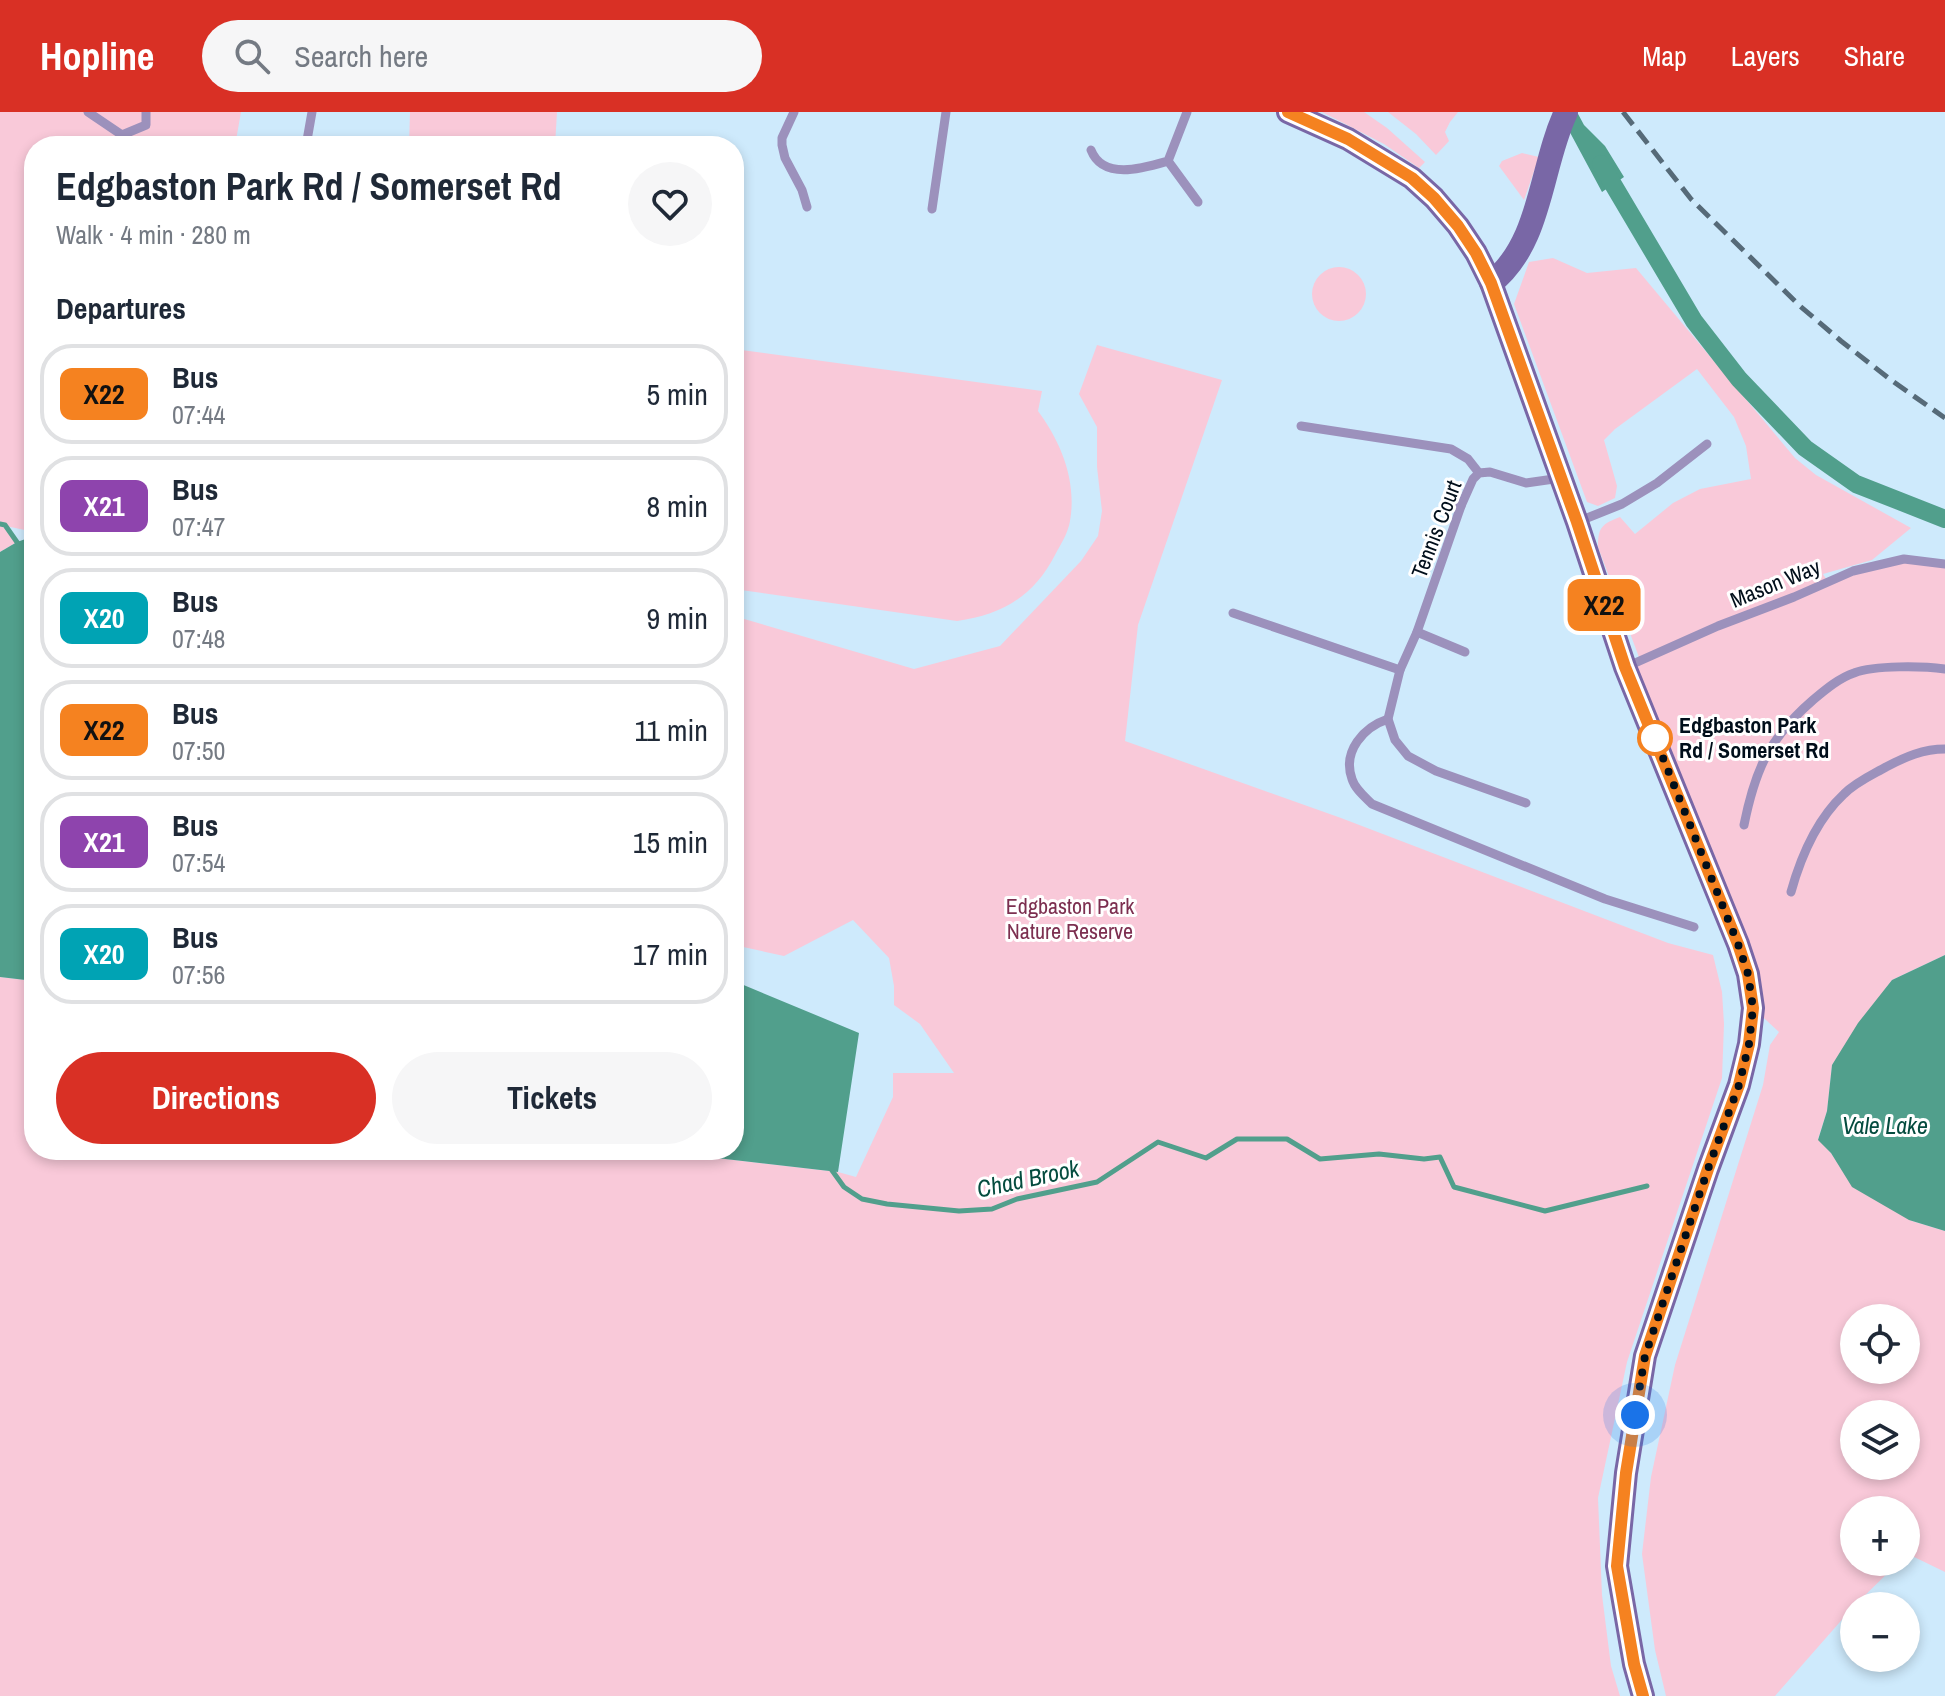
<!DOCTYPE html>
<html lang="en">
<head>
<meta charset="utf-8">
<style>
  :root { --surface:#fff; --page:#f6f6f7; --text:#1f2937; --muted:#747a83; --line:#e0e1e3; --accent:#d93025 }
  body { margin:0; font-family:"Archivo Narrow",sans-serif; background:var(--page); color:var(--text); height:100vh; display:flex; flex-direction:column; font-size:30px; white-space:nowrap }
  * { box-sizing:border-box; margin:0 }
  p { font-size:26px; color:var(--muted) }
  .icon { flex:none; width:44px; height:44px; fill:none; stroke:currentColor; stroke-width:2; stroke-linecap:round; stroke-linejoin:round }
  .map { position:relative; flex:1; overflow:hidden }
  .drawer { position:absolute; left:24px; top:24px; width:720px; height:1024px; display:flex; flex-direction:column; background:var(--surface); border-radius:32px; box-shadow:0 4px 12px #0003 }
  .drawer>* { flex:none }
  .badge { padding:0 16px; border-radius:12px; font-size:28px; line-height:52px }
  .tools { position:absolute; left:1840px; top:1192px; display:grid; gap:16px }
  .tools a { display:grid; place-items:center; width:80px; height:80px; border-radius:50%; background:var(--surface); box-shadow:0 4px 12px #0003; font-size:40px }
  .you { position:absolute; width:40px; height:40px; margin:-20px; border:6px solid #fff; border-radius:50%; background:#1a73e8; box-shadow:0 0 0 12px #1a73e833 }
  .map>.badge { position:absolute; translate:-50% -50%; box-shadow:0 0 0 4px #fff }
  h2 { padding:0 32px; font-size:30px; line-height:72px }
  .round { display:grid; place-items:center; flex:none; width:84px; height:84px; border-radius:42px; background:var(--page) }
  .overview { display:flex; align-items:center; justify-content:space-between; height:136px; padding:0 32px }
  h1 { font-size:38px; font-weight:700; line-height:60px }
  .primary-button { display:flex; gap:16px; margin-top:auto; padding:16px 32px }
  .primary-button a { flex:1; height:92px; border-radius:48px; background:var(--accent); color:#fff; font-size:32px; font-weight:700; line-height:92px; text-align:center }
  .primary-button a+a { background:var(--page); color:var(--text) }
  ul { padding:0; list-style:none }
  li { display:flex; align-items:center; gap:24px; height:100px; margin:0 16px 12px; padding:0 16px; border:4px solid var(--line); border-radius:32px }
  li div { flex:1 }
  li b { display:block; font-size:30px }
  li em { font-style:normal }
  li .badge { min-width:88px; font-weight:700; text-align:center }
  header { display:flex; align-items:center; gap:48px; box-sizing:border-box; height:112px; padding:0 40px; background:var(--accent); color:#fff }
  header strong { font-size:38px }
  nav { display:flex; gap:44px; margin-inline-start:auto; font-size:28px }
  .search { width:560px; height:72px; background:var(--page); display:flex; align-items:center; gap:20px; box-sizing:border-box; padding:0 28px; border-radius:44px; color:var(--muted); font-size:30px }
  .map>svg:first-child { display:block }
  .green { fill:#f9c9d9; fill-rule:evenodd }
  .water { fill:#519f8c }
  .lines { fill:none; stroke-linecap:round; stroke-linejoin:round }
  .stream { stroke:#519f8c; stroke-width:5 }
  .canal { stroke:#519f8c; stroke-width:18 }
  .lane { stroke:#9c91bc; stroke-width:9 }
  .secondary { stroke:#7967a6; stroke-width:24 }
  .rail { stroke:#566a78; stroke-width:5; stroke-dasharray:16 8; stroke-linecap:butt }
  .line-casing { stroke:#fff; stroke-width:18 }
  .line { stroke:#f58220; stroke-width:12 }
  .walk { stroke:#000e1a; stroke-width:8; stroke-dasharray:0 14.4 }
  .stop-dot { fill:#fff; stroke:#f58220; stroke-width:4 }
  .labels { text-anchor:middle; stroke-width:6; stroke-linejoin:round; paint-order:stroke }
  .street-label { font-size:22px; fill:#000e1a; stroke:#fff }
  .stop-label { font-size:22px; font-weight:bold; fill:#000e1a; stroke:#fff; text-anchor:start }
  .park-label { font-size:22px; fill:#7c2f50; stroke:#fff }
  .water-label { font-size:24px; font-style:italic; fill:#054c3f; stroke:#fff }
</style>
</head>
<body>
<header>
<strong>Hopline</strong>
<div class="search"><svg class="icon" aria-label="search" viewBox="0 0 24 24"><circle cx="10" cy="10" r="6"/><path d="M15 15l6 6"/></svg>Search here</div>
<nav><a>Map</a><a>Layers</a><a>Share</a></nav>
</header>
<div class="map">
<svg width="1945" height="1584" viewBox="0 0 1945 1584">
  <rect width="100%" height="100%" fill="#ceeafc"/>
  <!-- green -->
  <g class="green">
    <polygon points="0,0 241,0 235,34 34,34 34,420 6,414 17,430 0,440"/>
    <polygon points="410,0 557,0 555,34 409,34"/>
    <polygon points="1322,0 1364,0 1387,16 1425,50 1419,56 1384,32"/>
    <polygon points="1388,0 1458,0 1450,10 1445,20 1449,29 1436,43 1416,22"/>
    <polygon points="1522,41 1539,45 1524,88 1499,54 1502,49"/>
    <path d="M1553,146L1587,161L1636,156L1795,346L1816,363L1911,416L1872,448L1823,462L1828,470L1904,447L1945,452V843L1892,868L1832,953L1827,999L1818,1027L1831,1041L1853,1075L1912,1109L1945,1119V1460L1908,1442L1906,1443V1398H1854V1450H1899L1854,1494L1775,1584H1666L1655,1538L1642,1442L1651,1365L1675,1253L1763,973L1770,933L1779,920L1753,896L1625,555L1640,548L1598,435C1598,415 1602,412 1620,405L1635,422L1673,391L1700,377L1751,367L1746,334L1734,305L1697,257L1615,317L1604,328L1617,374L1615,386L1598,394L1587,390L1514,192L1529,150ZM1854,1206H1906V1258H1854ZM1854,1302H1906V1354H1854Z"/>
    <circle cx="1339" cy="182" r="27"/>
    <polygon points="1097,233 1222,268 1138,513 1125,629 1341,706 1668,831 1713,843 1722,880 1724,912 1722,966 1627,1250 1598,1386 1602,1483 1611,1554 1620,1584 0,1584 0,865 34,869 34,1038 648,1038 838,1060 856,1065 893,985 893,961 954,961 920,912 894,893 894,874 889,846 853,808 784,844 734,833 734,742 742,728 734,724 734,504 914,557 1000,534 1081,449 1098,424 1102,399 1097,355 1097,315 1079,282"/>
    <path d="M734,237L1042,279L1038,299C1061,330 1077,369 1070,409C1068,421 1061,432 1055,443C1034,484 1002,503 957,509L734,477Z"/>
  </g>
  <!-- water -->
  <g class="water">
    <polygon points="1559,0 1577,0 1584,13 1605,34 1624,65 1602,80"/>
    <polygon points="34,424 34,869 0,865 0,440 17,430"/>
    <polygon points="1945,843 1945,1119 1909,1108 1852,1075 1831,1041 1818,1028 1827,999 1832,953 1858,911 1892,868"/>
    <polygon points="734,869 859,921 838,1060 648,1038 734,1038"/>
  </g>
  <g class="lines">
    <!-- stream -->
    <g class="stream">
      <polyline points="0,412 5,413 19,433"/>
      <polyline points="831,1057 844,1075 862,1087 887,1092 959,1099 992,1097 1017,1087 1097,1070 1158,1030 1206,1046 1237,1027 1287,1027 1320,1047 1379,1042 1424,1047 1440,1045 1454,1075 1545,1099 1647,1074"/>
    </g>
    <!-- canal -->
    <polyline class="canal" points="1601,52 1694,209 1739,267 1805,336 1856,372 1945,407"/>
    <!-- lane -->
    <g class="lane">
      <polyline points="88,0 122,23 146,13 146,0"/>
      <polyline points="794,0 782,26 782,33 785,46 802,78 807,95"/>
      <polyline points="306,34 312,0"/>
      <path d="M1091,38C1103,69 1144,56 1168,49L1187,0"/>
      <polyline points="1168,49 1198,90"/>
      <polyline points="932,97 946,0"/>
      <polyline points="1301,314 1451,337 1468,347 1479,361"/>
      <polyline points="1446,389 1461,394"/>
      <polyline points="1577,410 1622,392 1657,371 1707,332"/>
      <polyline points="1233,501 1400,558"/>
      <polyline points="1417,520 1465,540"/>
      <polyline points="1626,555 1718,514 1794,485 1853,459 1904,447 1945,452"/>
      <path d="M1388,607C1364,615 1342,639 1352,667C1355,677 1365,685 1372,692L1605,787L1694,815"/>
      <polyline points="1526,691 1436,659 1408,644 1395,628 1388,607 1400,558 1417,520 1461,394 1473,367 1479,361 1490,360 1526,371 1561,366"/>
      <path d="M1744,713C1755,658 1769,626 1813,588C1825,578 1839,566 1854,561C1875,553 1923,554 1945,557"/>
      <path d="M1791,780C1801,744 1816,708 1844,682C1856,670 1872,663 1886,655C1905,645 1923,637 1945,637"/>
    </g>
    <!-- secondary -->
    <g class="secondary">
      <polyline points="1288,0 1348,27 1412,66 1434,86 1458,114 1476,141 1491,171 1577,410 1625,555 1738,832 1748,862 1753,896 1749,932 1739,973 1708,1057 1645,1244 1626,1361 1617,1454 1634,1552 1643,1584"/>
      <path d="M1491,171C1542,131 1540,55 1566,0"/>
    </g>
    <!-- rail -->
    <polyline class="rail" points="1623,0 1691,87 1800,194 1841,229 1891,268 1945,306"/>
  </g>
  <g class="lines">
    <defs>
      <polyline id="line" points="1288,0 1348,27 1412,66 1434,86 1458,114 1476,141 1491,171 1577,410 1625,555 1738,832 1748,862 1753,896 1749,932 1739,973 1708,1057 1645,1244 1626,1361 1617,1454 1634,1552 1643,1584"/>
    </defs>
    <!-- line casing -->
    <use href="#line" class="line-casing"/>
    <!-- line -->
    <use href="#line" class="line"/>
    <!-- walk -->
    <polyline class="walk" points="1635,1303 1645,1244 1708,1057 1739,973 1749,932 1753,896 1748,862 1738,832 1655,626"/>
  </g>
  <!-- markers -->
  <circle class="stop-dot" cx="1655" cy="626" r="16"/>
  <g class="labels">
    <!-- street labels -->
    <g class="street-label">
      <text transform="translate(1436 417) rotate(-69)" y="8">Tennis Court</text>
      <text transform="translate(1775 471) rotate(-22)" y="8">Mason Way</text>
    </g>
    <!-- stop labels -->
    <g class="stop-label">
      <text x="1679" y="621">Edgbaston Park<tspan x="1679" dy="25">Rd / Somerset Rd</tspan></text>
    </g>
    <!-- park labels -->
    <g class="park-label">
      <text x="1070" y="802">Edgbaston Park<tspan x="1070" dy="25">Nature Reserve</tspan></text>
    </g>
    <!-- water labels -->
    <g class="water-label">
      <text x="1885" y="1022">Vale Lake</text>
      <text transform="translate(1028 1067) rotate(-12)" y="8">Chad Brook</text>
    </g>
  </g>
</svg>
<div class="tools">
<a><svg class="icon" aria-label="locate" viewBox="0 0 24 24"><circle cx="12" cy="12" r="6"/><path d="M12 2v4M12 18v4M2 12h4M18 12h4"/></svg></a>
<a><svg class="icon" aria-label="layers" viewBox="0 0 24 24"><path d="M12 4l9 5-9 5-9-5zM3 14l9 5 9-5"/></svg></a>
<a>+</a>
<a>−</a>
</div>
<div class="you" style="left:1635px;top:1303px"></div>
<b class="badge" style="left:1604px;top:493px;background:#f58220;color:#111">X22</b>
<section class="drawer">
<div class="overview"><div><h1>Edgbaston Park Rd / Somerset Rd</h1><p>Walk · 4 min · 280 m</p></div><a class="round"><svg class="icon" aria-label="heart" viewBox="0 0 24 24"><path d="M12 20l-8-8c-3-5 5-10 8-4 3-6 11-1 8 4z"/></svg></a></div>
<h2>Departures</h2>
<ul>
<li><span class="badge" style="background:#f58220;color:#111">X22</span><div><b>Bus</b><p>07:44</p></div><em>5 min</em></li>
<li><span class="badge" style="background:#8e44ad;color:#fff">X21</span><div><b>Bus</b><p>07:47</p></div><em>8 min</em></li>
<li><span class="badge" style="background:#00a3b4;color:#fff">X20</span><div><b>Bus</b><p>07:48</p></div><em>9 min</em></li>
<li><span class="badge" style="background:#f58220;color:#111">X22</span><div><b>Bus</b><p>07:50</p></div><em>11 min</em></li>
<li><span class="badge" style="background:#8e44ad;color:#fff">X21</span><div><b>Bus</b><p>07:54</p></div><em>15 min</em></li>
<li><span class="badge" style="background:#00a3b4;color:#fff">X20</span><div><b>Bus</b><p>07:56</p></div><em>17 min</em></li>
</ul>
<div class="primary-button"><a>Directions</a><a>Tickets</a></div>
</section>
</div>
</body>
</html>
